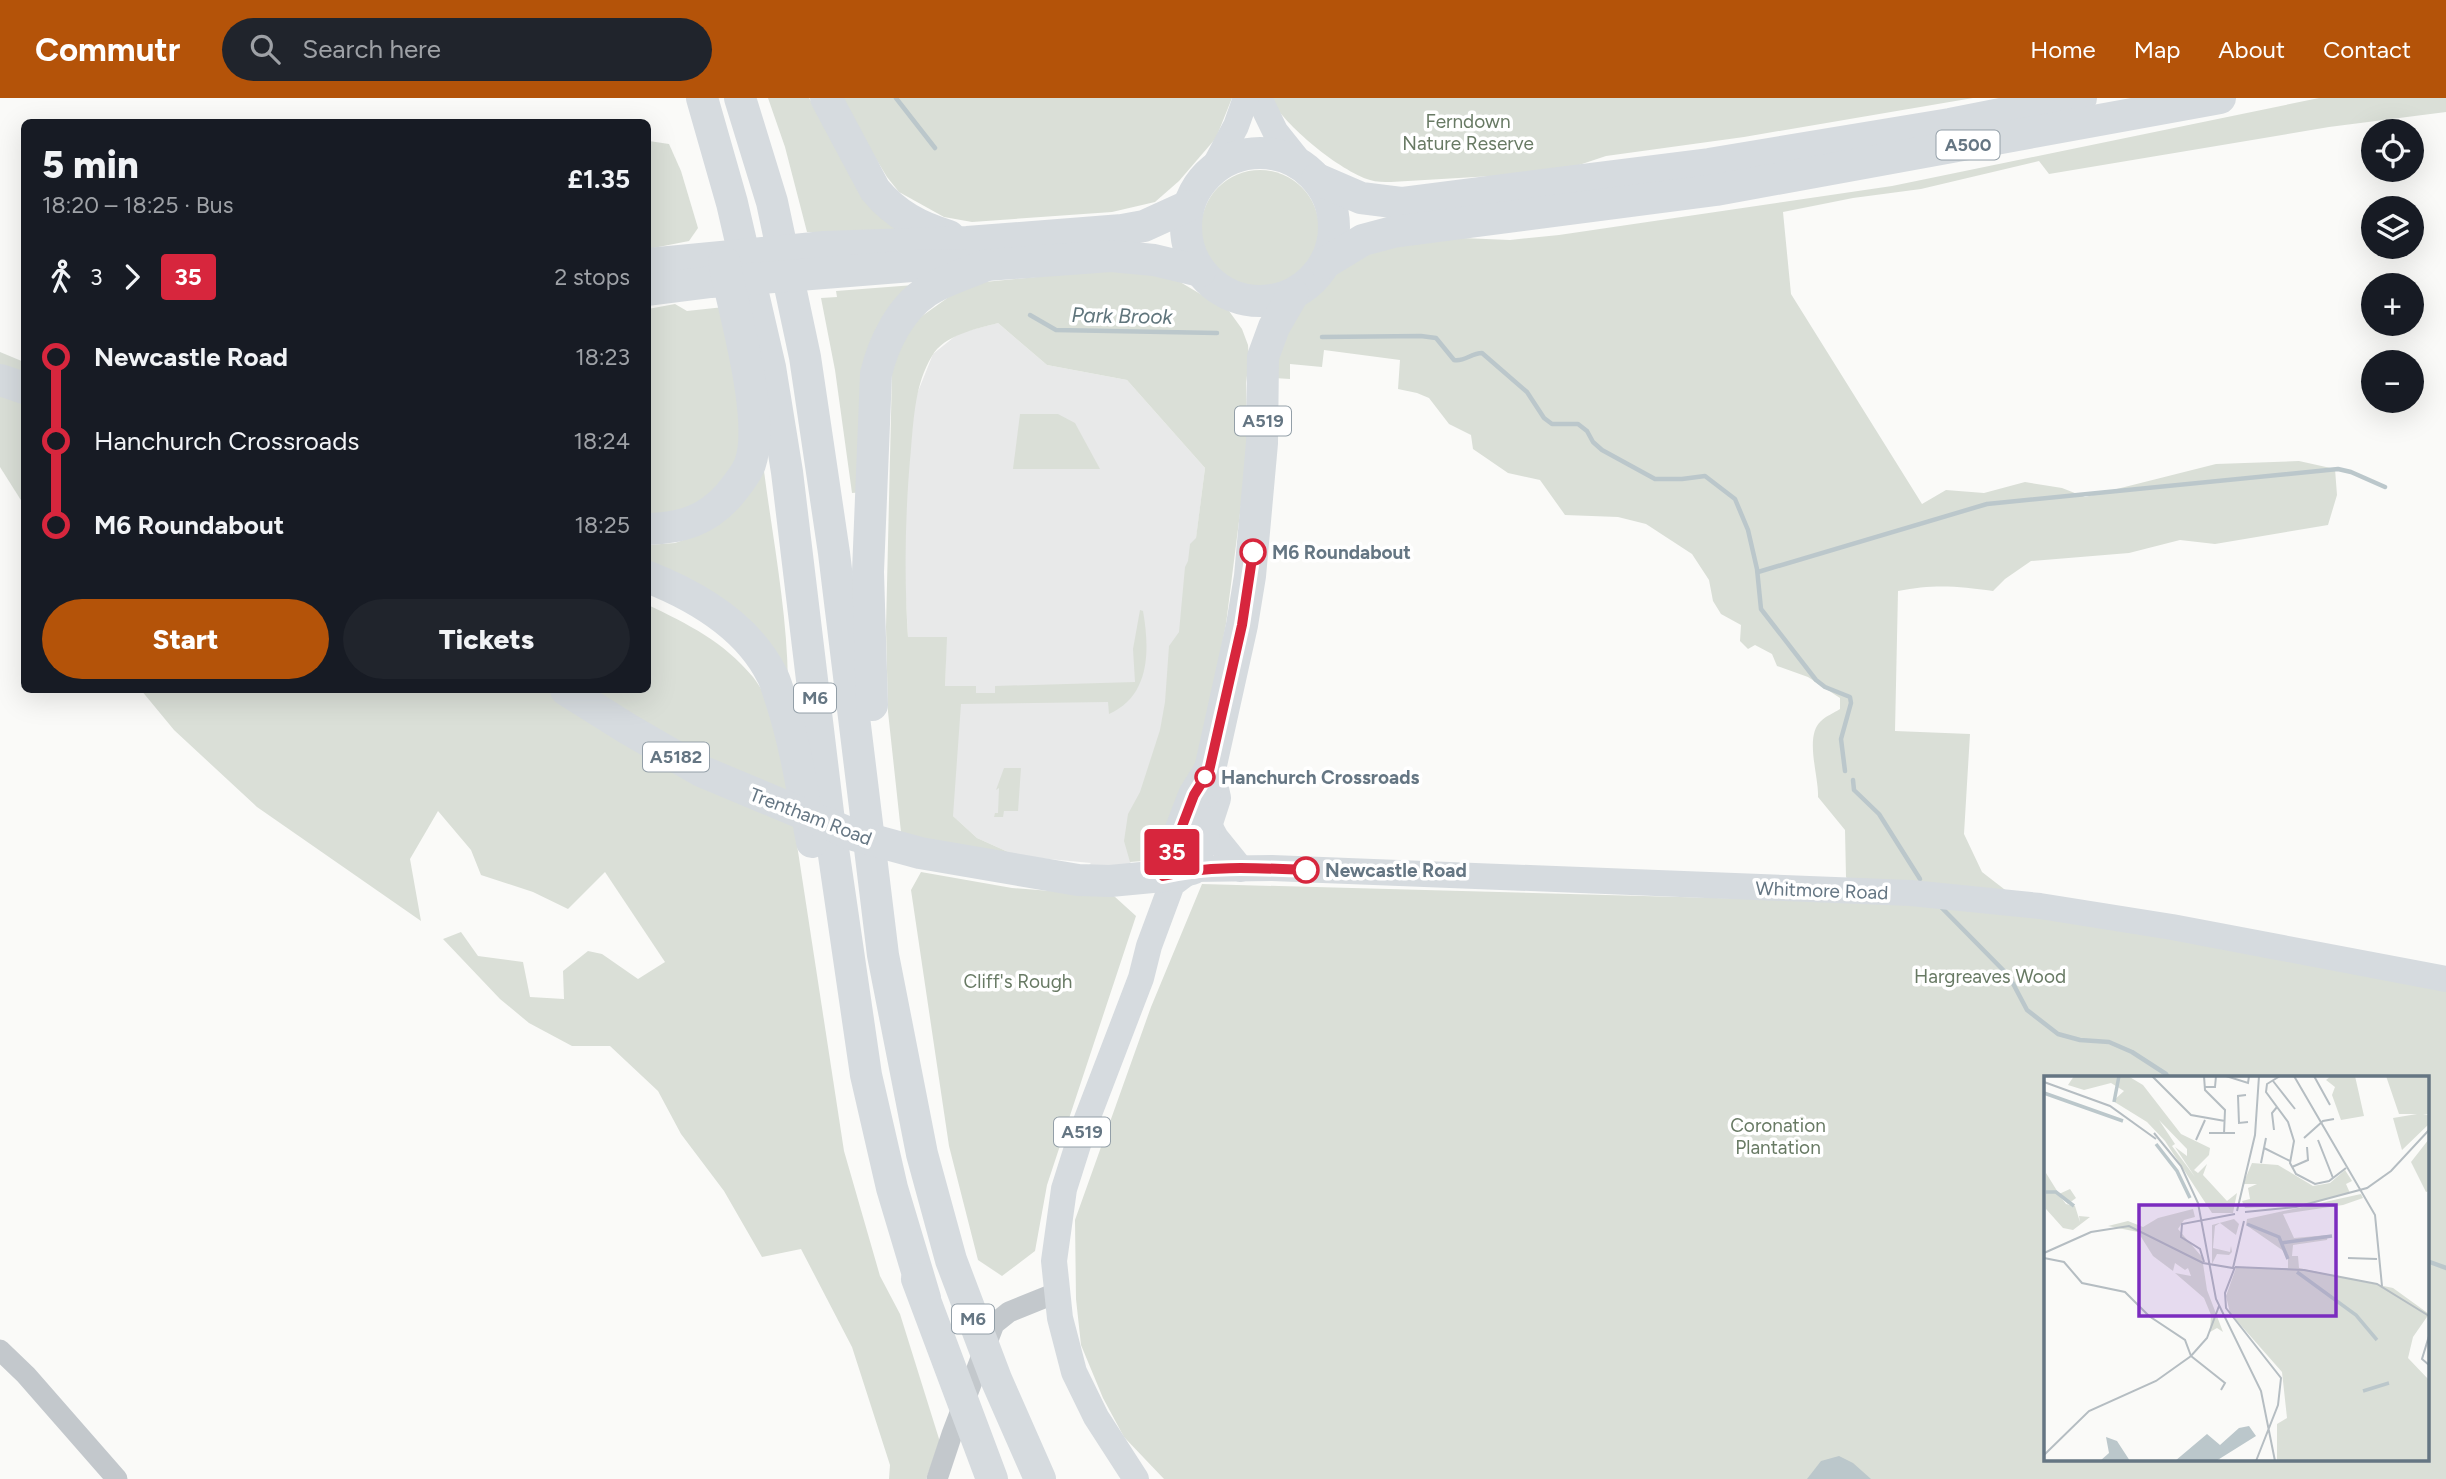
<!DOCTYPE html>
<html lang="en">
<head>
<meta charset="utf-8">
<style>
  :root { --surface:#171b24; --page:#20242c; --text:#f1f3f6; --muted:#9ea1a6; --accent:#b45309 }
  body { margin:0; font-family:Figtree,sans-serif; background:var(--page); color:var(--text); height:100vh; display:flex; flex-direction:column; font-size:26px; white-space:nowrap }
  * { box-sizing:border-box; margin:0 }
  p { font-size:23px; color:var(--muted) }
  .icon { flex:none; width:38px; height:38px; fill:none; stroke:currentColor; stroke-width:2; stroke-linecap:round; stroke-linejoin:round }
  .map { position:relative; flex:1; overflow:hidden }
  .sheet { position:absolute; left:21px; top:21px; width:630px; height:574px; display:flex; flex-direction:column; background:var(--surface); border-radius:10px; box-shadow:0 7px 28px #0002 }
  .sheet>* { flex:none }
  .badge { padding:0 14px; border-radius:5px; font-size:24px; line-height:46px }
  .buttons { position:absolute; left:2361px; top:21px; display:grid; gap:14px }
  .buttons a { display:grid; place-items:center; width:63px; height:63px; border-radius:50%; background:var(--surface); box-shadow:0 7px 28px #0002; font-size:35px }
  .map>.badge { position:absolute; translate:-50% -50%; box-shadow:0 0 0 4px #fff }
  .legs { display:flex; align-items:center; gap:10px; height:77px; padding:0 21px; font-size:23px }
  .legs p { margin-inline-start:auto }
  .summary { display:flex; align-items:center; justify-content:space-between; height:119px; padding:0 21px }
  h1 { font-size:38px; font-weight:800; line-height:52px }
  .button { display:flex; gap:14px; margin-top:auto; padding:14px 21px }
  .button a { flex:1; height:80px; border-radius:42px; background:var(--accent); color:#fff; font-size:28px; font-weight:800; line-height:80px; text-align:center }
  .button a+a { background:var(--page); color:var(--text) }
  ul { padding:0 21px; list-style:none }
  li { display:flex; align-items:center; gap:24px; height:84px; font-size:26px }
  li i { display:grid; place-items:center; width:10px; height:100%; margin:0 9px; background:currentColor }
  li i::after { content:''; width:18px; height:18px; margin:-9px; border:5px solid; border-radius:50%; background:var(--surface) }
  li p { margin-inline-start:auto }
  li:first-child i { background:linear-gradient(#0000 50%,currentColor 0) }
  li:last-child i { background:linear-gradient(currentColor 50%,#0000 0) }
  header { display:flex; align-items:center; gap:42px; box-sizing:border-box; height:98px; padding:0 35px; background:var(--accent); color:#fff }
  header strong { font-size:33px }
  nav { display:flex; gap:38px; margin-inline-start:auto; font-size:24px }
  .search { width:490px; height:63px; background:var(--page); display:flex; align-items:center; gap:18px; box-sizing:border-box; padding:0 24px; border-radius:38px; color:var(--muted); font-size:26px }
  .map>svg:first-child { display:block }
  .built { fill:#e8e9e9 }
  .green { fill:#dadfd7; fill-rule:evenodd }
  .water { fill:#bbc7cb }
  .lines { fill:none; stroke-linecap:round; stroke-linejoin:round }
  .stream { stroke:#bbc7cb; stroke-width:4.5 }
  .minor { stroke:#c3c8cc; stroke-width:21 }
  .major { stroke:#d6dbdf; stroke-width:26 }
  .highway { stroke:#d6dbdf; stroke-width:32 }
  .line-1-casing { stroke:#fff; stroke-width:16 }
  .line-1 { stroke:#d7263d; stroke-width:10 }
  .stop-1-dot { fill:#fff; stroke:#d7263d; stroke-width:3.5 }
  .labels { text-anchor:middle; stroke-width:7; stroke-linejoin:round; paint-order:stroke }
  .shield { fill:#fff; stroke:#939fa8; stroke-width:2 }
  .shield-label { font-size:18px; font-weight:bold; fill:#657683 }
  .park-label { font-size:19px; fill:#687a64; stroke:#fff }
  .stop-label { font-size:19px; font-weight:bold; fill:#657683; stroke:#fff; text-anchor:start }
  .street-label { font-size:19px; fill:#657683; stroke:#fff }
  .water-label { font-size:21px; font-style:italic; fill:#60757c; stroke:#fff }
  .inset-river { fill:none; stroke:#bbc7cb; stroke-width:3.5 }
  .inset-road { fill:none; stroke:#b5bdc2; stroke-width:2 }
  .view { fill:#7b2cbf; fill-opacity:0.15; stroke:#7b2cbf; stroke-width:3.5 }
  .inset-edge { fill:none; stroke:#657683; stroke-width:3.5 }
</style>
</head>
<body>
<header>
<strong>Commutr</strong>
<div class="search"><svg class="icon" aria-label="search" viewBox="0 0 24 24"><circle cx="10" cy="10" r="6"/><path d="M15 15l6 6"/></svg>Search here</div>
<nav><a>Home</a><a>Map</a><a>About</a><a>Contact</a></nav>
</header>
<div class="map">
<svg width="2446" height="1381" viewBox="0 0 2446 1381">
  <rect width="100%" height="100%" fill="#fafaf8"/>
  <!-- built -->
  <polygon class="built" points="998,225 1047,267 1127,282 1205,370 1182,552 1130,764 1139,772 1083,773 1091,765 1017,758 977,740 953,718 945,589 946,539 908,539 905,482 905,408 915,301 933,256 959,235"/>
  <!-- green -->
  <g class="green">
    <polygon points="768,0 809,0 867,96 911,134 807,134 785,49"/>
    <polygon points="839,0 1232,0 1216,40 1179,83 1155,104 1112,114 972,124 944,119 899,94 887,79"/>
    <path d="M1270,0H1973L1744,39L1606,58L1558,74L1391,84C1384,84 1376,84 1370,82C1340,73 1284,27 1270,0Z"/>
    <path d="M2319,0H2446V14L2329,29L2049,76L2039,63L1921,91L1853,100L1783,114L1791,196L1922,406L1946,392L1984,395L2025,384L2062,390L2085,399L2216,366L2299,363L2335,371L2337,397L2328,427L2215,446L2180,442L2129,455L2031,463L2005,481L1993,493C1958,488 1933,486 1898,493L1895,633L1970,636L1964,736L1982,774L2035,815L2446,889V1381H1164L1124,1339L1103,1300L1081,1247L1076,1201L1075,1122L1151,909L1202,786L1863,804L1846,779L1845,732L1818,699C1819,678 1804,638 1821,623C1826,618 1834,615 1840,611V600L1808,579L1777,568L1772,556L1755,547L1748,551L1740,543L1741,527L1721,516L1713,503L1709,482L1692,456L1646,426L1618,419L1565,417L1540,382L1508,375L1473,351L1471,337L1449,326L1429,300L1417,295L1398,291L1400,262L1324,252L1322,269L1290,266V281L1274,280L1276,249L1291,217L1339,174L1373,152L1462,140L1510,142L1559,137L1892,88ZM2045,980H2427V1362H2045Z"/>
    <polygon points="649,43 669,46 681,73 698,130 689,143 648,151"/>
    <circle cx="1260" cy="131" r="59"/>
    <path d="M1108,172L1170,178L1229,213L1242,231L1248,247L1249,263L1246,285L1248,352L1226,526L1200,658L1155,762L1130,764L1124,743L1128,716L1140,694L1160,632L1165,604L1169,548L1179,534L1185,469L1188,463L1190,446L1196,440L1205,370L1127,282L1047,267L998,225C976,231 944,237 932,258C915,286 914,319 911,351C905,414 904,476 908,539H947L945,588H976V595H995V588L1135,584L1133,551L1140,512L1143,513C1150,553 1150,598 1109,616L1108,604L961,606L953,718L977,740L1017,758H981L901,734L888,614L886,529L892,275L899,250L915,223L953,196L984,184Z"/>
    <polygon points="914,187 896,206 865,394 852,395 835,272 821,200 837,199 836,193"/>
    <polygon points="675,206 687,213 724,209 732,243 742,354 715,401 648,423 648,211"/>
    <polygon points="0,254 24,264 24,407 0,369"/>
    <polygon points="1020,316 1058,316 1075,325 1100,371 1013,371"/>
    <path d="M764,373C773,442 787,513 788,583L648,468V447L675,445L700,436Z"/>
    <path d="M648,507C688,526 724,544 753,579C769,599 775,625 782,649L844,1053L880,1178L900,1216L940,1344L926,1381H889L890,1367L852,1249L801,1151L762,1159L724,1093L681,1036L658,993L610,948H572L529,925L500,901L443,841L461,834L478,858L523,864L530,899L564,901L563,873L588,853L602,856L638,881L665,864L605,774L568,811L533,794L481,777L471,752L438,713L410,761L421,823L257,709L174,632L141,592H648Z"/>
    <polygon points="1004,670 1021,670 1018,713 1004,713 1003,719 994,719 995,715 998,715 999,690 996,692"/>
    <polygon points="921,774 1012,790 1114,798 1136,818 1047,1087 1035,1153 1002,1178 978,1162 949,1048 911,792"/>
  </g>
  <!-- water -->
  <polygon class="water" points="1839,1358 1853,1365 1871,1381 1807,1381 1821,1363"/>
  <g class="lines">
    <!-- stream -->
    <g class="stream">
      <polyline points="896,0 935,50"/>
      <polyline points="1030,217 1056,232 1217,235"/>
      <path d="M1322,239L1421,238L1436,240L1454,262C1465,264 1471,255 1482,255L1527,294L1544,320L1552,326H1578L1587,333L1593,344L1602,352L1655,381H1682L1705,378L1735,401L1748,432L1757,471L1761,511L1816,582L1825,589L1850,599L1851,605L1841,641L1845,673"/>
      <polyline points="1758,474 1987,406 2338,371 2351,374 2385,389"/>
      <polyline points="1853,682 1854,692 1879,716 1920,781"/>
      <polyline points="1940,808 2009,878 2027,912 2058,936 2080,942 2109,944 2132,954 2166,976 2169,980"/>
      <polyline points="2427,1163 2446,1170"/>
    </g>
    <!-- minor -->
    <g class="minor">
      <polyline points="0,1252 26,1277 117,1381"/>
      <polyline points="937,1381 952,1336 994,1226 1009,1214 1056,1195"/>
    </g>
    <!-- major -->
    <g class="major">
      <polyline points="1259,0 1275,33 1303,68"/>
      <polyline points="1213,71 1236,28 1246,0"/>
      <polyline points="1208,725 1216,740 1241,771"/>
      <polyline points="1192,771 1272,770 1911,795 2040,808 2172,829 2446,881"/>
      <polyline points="1136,1381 1096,1319 1074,1274 1060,1220 1054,1163 1064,1091 1082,1034 1141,880 1149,848 1172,786 1192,771"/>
    </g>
    <!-- highway -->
    <g class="highway">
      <polyline points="702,0 732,105 770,269 787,374 829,723 866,977 892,1090 925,1200"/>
      <polyline points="740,0 772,104 805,259 834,455 883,857 922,1056 951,1162 996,1281 1040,1381"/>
      <path d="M826,0L875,92C896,117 919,129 949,138"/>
      <circle cx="1260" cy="129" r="74"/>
      <polyline points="1317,81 1361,100 1401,105 1709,66 1950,26 2081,0"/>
      <polyline points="1325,165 1363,142 1393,134 1716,92 2220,0"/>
      <polyline points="648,166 824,149 967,144 1122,132 1144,128 1188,108"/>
      <polyline points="648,192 711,184 912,168 986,167 1111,158 1154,162 1200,173"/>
      <polyline points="0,282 24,290"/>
      <path d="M648,431C681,430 706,423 729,397C736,388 746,377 750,366C766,321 734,213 724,164"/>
      <path d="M648,479C696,498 747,527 772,577C776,584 778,594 781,602C796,648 803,696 812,744"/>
      <polyline points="566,592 628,631 701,673 854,737 920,755 1078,782 1110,783 1163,778 1192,771 1215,700 1209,673"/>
      <path d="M872,607L868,474L876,276C883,246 900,211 926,194C943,182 967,176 986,167"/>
      <polyline points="1205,694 1242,527 1250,478 1262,345 1263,259 1274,229 1293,196"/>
      <polyline points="1163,778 1194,697 1209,673"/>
      <polyline points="917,1181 992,1381"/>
    </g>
  </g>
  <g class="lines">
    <defs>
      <path id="line-1" d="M1253,454L1242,527L1209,673L1194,697L1163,778C1210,767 1258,770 1306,772"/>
    </defs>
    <!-- line-1 casing -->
    <use href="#line-1" class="line-1-casing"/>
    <!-- line-1 -->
    <use href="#line-1" class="line-1"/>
  </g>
  <!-- markers -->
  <g class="stop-1-dot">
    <circle cx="1253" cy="454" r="12"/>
    <circle cx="1205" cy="679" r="9"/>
    <circle cx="1306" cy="772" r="12"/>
  </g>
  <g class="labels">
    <!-- shield labels -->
    <g class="shield">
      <rect x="1936.5" y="32.5" width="63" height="29" rx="5"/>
      <rect x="1235" y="308.5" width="56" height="29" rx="5"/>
      <rect x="794" y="585.5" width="42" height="29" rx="5"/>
      <rect x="643" y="644.5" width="66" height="29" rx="5"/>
      <rect x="1054" y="1019.5" width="56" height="29" rx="5"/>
      <rect x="952" y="1206.5" width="42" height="29" rx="5"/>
    </g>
    <g class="shield-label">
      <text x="1968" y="53">A500</text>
      <text x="1263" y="329">A519</text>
      <text x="815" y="606">M6</text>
      <text x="676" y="665">A5182</text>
      <text x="1082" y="1040">A519</text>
      <text x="973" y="1227">M6</text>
    </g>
    <!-- park labels -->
    <g class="park-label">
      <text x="1468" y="30">Ferndown<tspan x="1468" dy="22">Nature Reserve</tspan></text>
      <text x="1990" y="885">Hargreaves Wood</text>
      <text x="1018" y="890">Cliff's Rough</text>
      <text x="1778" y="1034">Coronation<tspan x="1778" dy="22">Plantation</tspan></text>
    </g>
    <!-- stop labels -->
    <g class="stop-label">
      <text x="1272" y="461">M6 Roundabout</text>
      <text x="1221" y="686">Hanchurch Crossroads</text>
      <text x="1325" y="779">Newcastle Road</text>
    </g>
    <!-- street labels -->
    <g class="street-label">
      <text transform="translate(811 718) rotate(21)" y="7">Trentham Road</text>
      <text transform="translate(1822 792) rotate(2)" y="7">Whitmore Road</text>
    </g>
    <!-- water labels -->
    <g class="water-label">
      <text transform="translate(1122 218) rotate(1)" y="7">Park Brook</text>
    </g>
  </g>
  <!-- overview -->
  <g transform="translate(2044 978)">
    <rect width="385" height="385" fill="#fafaf8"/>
    <path d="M30,0H84L99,9L137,58L166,72L165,79L150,94L154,97L163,88L159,99L183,125L193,117L189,137H168L121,65L103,46L69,25L80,15L67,7L40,14L24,9ZM115,44L143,73V80L131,71L151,101L128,70L131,68ZM287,0H311L320,40L297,44L288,19L291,11L282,4ZM342,0H385V38L379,39H385V48L358,74L349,42L373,38H355ZM385,63V115L382,116L367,86ZM208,87L234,89L269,110L286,107L301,94L308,105L302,108L306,117L257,129L201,132L198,125L206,123L204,112L213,108H199ZM2,97L15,118L26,113L32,122L24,128L15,119L22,128L31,130L36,146L35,140L46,141L29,154L19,152L2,133ZM317,118L319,122L299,129L239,138L250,162L284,159L283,164L249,169L248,180H254L255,192L349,212L385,238L369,261L364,282L385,304V385H233V348L243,342L238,296L186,237L182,220L192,192H244V178L202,149L203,143ZM149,133L151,141L140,144L134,153L158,181L163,214L179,256L173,252L166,256L167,239L160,222L131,197L147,200L144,192L141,194L131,187L129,195L109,180L94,156L64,150L84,145L99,151L114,142ZM190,143L195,148L192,159L176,147L171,150L169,172L186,176L187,170L188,176L185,179L173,178L168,188V149Z" fill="#dadfd7" fill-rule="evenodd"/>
    <path d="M205,350L212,360L172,385H131L163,358L176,369L195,352ZM62,361L73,365L86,385H56L65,377Z" fill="#bbc7cb"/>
    <path class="inset-river" d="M0,17L79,45M70,26L75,0M112,68L133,95L146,122M2,116H12L30,130M203,148L235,161L244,183M237,167L288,160M253,196L312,239L333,264M319,315L345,307"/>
    <path class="inset-road" d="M108,0L147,39L181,45M160,0L161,14L181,34L180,58M182,0L204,7L205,0M236,0L223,8L222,16L244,46L250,65L246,87L252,98L271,108L285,105L302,92M250,0L331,139L338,210M270,0L286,29M229,5L251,33M0,6L66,30L112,63M160,11H171L172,0M202,19L194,20L195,47L204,46M230,54L228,37L233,31M110,57L137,90L154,127L172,223L217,315L231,385M165,57H191M260,62L279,45L290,43M152,64L161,44M274,64L289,102M220,72L246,85M217,87L222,62M248,91L264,84L263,71M193,135L211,59L215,0M201,136L252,131L323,112L347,95L385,54M0,177L47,156L85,150L159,187L189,192L200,145M0,182L20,186L38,207L81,216L105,240L141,264L147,280M304,182L333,183M160,186L156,173L137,161L138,148L191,138M191,191L181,217L182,232L237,302L234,329L212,385M191,191L260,194L333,208L385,240M385,260L378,283L385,289M147,280L181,307L177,314M0,379L45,335L112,305L147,280L163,262L175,230"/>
    <path class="view" d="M95,129H292V240H95Z"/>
    <rect width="385" height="385" class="inset-edge"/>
  </g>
</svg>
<div class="buttons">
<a><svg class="icon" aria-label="locate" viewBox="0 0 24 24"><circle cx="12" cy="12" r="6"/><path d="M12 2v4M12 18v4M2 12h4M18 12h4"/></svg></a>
<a><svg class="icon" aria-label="layers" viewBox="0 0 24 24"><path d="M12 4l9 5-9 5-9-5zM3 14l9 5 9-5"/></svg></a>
<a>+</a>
<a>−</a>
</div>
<b class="badge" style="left:1172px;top:754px;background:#d7263d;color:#fff">35</b>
<section class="sheet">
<div class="summary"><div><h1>5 min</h1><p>18:20 – 18:25 · Bus</p></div><b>£1.35</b></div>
<div class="legs"><svg class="icon" aria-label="walk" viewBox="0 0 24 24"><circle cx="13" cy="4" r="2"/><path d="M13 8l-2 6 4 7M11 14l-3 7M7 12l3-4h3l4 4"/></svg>3<svg class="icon" aria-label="forward" viewBox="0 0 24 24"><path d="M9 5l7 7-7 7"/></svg><b class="badge" style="background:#d7263d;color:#fff">35</b><p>2 stops</p></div>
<ul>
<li><i style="color:#d7263d"></i><b>Newcastle Road</b><p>18:23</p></li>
<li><i style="color:#d7263d"></i><span>Hanchurch Crossroads</span><p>18:24</p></li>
<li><i style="color:#d7263d"></i><b>M6 Roundabout</b><p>18:25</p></li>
</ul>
<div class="button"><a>Start</a><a>Tickets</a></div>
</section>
</div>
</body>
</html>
